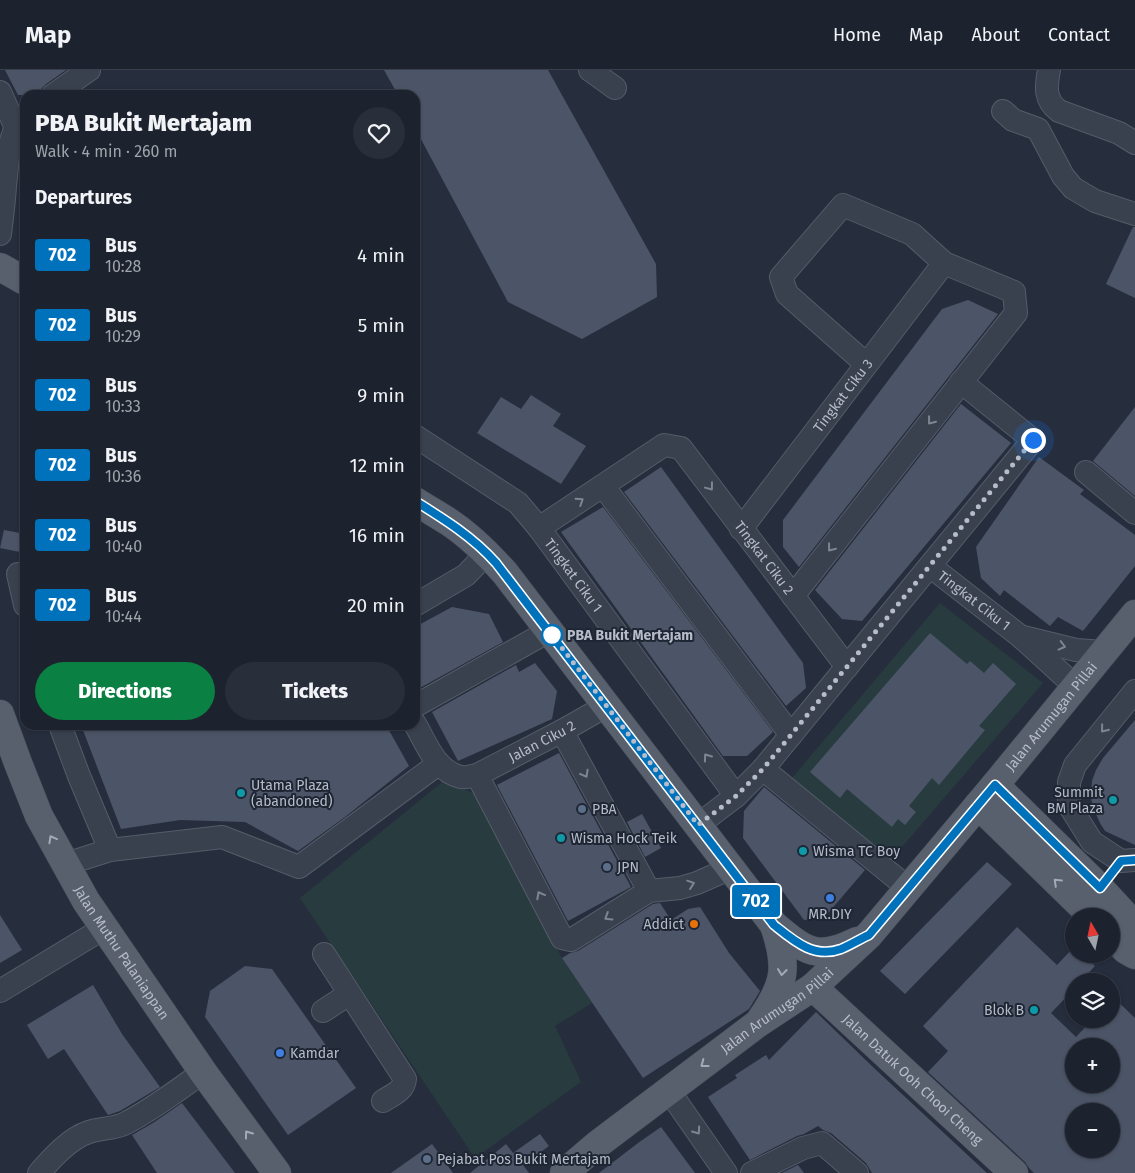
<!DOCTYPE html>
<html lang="en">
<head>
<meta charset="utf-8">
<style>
  :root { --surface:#1c222e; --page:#292f3a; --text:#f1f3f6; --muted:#a0a4aa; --line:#3a3f4a; --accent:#0b8043 }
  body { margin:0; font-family:"Fira Sans",sans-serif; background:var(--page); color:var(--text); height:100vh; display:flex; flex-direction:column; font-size:19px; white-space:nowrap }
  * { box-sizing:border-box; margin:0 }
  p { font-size:16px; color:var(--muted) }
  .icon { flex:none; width:28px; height:28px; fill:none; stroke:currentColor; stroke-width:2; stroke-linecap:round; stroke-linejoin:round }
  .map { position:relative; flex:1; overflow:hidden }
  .details { position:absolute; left:20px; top:20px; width:400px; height:640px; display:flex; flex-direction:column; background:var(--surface); border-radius:15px; box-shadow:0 1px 4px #0004,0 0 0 1px var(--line) }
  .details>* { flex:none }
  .badge { padding:0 10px; border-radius:4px; font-size:18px; line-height:32px }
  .needle { width:32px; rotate:351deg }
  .tools { position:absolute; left:1065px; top:838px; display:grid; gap:10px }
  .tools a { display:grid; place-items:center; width:55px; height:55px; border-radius:50%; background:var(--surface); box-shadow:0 1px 4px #0004,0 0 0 1px var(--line); font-size:25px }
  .you { position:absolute; width:25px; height:25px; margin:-12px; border:4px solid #fff; border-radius:50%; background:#1a73e8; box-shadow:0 0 0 8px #1a73e833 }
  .map>.badge { position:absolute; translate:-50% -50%; box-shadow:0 0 0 2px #fff }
  h2 { padding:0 15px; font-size:19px; line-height:45px }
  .round { display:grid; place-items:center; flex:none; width:52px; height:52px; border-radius:26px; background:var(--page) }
  .head { display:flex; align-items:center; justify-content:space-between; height:85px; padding:0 15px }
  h1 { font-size:24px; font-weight:800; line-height:38px }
  .button { display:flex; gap:10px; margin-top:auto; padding:10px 15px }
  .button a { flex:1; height:58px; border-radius:30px; background:var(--accent); color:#fff; font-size:20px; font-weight:800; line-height:58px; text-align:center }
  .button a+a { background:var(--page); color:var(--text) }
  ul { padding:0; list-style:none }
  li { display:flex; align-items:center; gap:15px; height:70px; padding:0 15px }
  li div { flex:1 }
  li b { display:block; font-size:19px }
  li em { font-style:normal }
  li .badge { min-width:55px; font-weight:700; text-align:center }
  header { display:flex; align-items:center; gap:30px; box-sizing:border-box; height:70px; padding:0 25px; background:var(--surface); border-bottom:1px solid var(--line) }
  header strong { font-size:24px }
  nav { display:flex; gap:28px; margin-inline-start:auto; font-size:18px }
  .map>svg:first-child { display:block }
  .green { fill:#283b3f }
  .building { fill:#4c5567; fill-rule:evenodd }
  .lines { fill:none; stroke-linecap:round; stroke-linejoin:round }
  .minor-casing { stroke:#545c69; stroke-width:24 }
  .major-casing { stroke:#434a57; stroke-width:29 }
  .minor { stroke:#3a414e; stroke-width:22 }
  .major { stroke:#58606e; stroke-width:28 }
  .oneway { stroke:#7e8592 }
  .oneway2 { stroke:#a3aab7 }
  .line-casing { stroke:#fff; stroke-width:11 }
  .line { stroke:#0072bc; stroke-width:8 }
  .walk { stroke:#b6bcc9; stroke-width:5; stroke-dasharray:0 9 }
  .stop-dot { fill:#fff; stroke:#0072bc; stroke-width:2.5 }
  .culture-dot { fill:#0f9aa8; stroke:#1e2634; stroke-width:2 }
  .service-dot { fill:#5c6f8a; stroke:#1e2634; stroke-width:2 }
  .shop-dot { fill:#3f7fe0; stroke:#1e2634; stroke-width:2 }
  .food-dot { fill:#e8710a; stroke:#1e2634; stroke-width:2 }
  .labels { text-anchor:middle; stroke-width:4; stroke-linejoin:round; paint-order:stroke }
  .street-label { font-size:14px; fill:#b6bcc9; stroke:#1e2634 }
  .stop-label { font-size:14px; font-weight:bold; fill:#b6bcc9; stroke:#1e2634; text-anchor:start }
  .poi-label { font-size:14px; fill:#b6bcc9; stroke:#1e2634; text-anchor:start }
</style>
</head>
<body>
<header>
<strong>Map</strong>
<nav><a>Home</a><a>Map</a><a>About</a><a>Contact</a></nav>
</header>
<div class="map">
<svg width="1135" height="1103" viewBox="0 0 1135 1103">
  <rect width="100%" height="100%" fill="#262e3e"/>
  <!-- green -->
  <g class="green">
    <polygon points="940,533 1043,613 895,785 882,784 792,708"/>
    <polygon points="446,709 478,726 562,888 592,933 555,956 581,1012 475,1088 300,828"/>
  </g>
  <!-- building -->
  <g class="building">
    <polygon points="5,0 66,0 46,14 41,19 41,22 37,25 18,25"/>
    <polygon points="384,0 548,0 656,194 657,227 582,269 508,232 415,58 415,25 398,25"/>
    <polygon points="1133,157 1135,157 1135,228 1106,214"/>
    <polygon points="968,230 998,244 799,497 783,477 783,450 942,239"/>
    <polygon points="531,325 561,344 553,356 586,376 561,414 477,363 501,327 521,339"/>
    <polygon points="961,334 1011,373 862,551 842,549 815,520"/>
    <polygon points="1135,337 1135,426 1093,391"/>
    <polygon points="1039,387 1084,420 1080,424 1135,465 1135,496 1083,561 1058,547 1050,556 1004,520 1000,526 981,508 976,477"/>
    <polygon points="661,397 803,593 806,618 786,636 624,422"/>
    <polygon points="603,437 773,662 747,686 723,686 561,462"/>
    <polygon points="4,460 25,464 25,483 0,478"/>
    <polygon points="452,537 489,544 503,572 418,619 415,613 415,557"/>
    <polygon points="930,563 967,594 970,591 984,603 993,593 1016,614 979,656 985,660 939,715 932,708 909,736 916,742 905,755 898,749 892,757 847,719 840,728 810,702"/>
    <polygon points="535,593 557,621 552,649 458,691 432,642 516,595 519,602"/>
    <polygon points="1135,650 1135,775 1105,761 1100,753 1092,735 1091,724 1092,711 1096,700 1103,688"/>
    <polygon points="81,655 386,655 409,696 345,747 298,781 245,752 180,750 121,759"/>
    <polygon points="559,683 631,817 568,851 497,715"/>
    <polygon points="764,717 865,800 824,848 804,850 743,768 744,741"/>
    <polygon points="642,744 661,778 645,787 627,752"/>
    <polygon points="987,792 1012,814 905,924 880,901"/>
    <polygon points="660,833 671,850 688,839 700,837 729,883 760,921 749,939 643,1008 562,888 570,883 578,881 653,834"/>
    <polygon points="0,845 22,880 0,893"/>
    <path d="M1017,857L1057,895L1074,877V884H1082L1095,896L1081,911H1074V919L1051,943L1076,967L1093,949H1111V925L1135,948V1103H1034L1029,1098L1025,1092L928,1002L948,981L923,956ZM1074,976H1111V1014H1074ZM1074,1041H1111V1079H1074Z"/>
    <polygon points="245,896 272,899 356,1018 288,1065 205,947 210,921"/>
    <polygon points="93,915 122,964 160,1017 120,1041 108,1045 64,979 48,989 27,955"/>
    <polygon points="816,942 875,999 987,1103 872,1103 866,1093 831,1063 823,1060 818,1056 804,1064 797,1066 750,1090 708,1027 737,1008 735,1005 766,985 769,990"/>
    <polygon points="182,1033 235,1103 157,1103 132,1065 153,1053"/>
    <polygon points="661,1057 695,1103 599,1103 638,1073"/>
    <polygon points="540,1064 549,1076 523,1095 529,1103 470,1103 506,1074 513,1083"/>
    <polygon points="432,1074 453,1103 391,1103"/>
    <polygon points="798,1095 804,1103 782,1103"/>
  </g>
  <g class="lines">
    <defs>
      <g id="minor">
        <polyline points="590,0 615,18"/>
        <path d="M1049,0C1046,16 1044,30 1059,41L1119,63L1135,73"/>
        <polyline points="0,22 16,58"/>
        <polyline points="53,25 89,0"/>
        <polyline points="1003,41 1013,50 1038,59 1063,106 1073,118 1095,131 1135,144"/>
        <path d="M0,164C2,148 4,132 5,116C8,93 7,62 25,45"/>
        <path id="s1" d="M415,366L518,433L539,458L736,726"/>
        <polyline points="1086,402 1135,443"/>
        <polyline points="603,416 791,665"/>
        <path id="s2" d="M539,458L664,375L681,378L847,597"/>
        <path id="s3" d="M741,459L944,193"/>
        <path id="s4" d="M930,496L1020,566L1075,616"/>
        <polyline points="18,504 25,535"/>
        <polyline points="793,526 1016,243 1014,222 944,193 912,164 843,135 781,207 787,224 866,294"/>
        <polyline points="415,535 466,505 487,483"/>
        <polyline points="1023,567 1076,580 1104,582"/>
        <polyline points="1135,621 1075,695 1069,712 1069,735 1092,772 1121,791 1135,790"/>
        <polyline points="415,636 549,561"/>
        <path id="s5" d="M415,654C427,674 435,701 461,707C466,708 472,706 477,705L562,661L606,636"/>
        <polyline points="60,655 79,706 110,780"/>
        <polyline points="562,661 649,821"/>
        <polyline points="763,699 908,818"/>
        <polyline points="477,705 562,868 571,870 649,821 680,818 697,813 731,798"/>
        <polyline points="698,755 736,726 763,699 1033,370 961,312"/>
        <polyline points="66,794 110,780 222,767 299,797 438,694"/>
        <path d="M324,884L405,1009C404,1021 392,1025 383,1031"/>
        <polyline points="0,921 104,858"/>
        <polyline points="323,941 349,924"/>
        <polyline points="669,1021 726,1103"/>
        <path d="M39,1103C52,1088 70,1068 89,1062C101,1058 115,1059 126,1053C153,1039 178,1020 203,1002"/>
        <polyline points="752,1103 803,1078 822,1073 857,1103"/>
      </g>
      <g id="major">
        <polyline points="0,197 25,211"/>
        <path d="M415,431C426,438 438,445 449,452C470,466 488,484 505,503L774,855C806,882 817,891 857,871"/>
        <path id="s6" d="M0,644L18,693L39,746L86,831L203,1002L277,1103"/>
        <polyline points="995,715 1100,818 1135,856"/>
        <polyline points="978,735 1092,846"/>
        <polyline points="1111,865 1126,880 1135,885"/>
        <path id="s7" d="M813,917L1014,1103"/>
        <path d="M761,949C786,913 788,897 774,855"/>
        <path id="s8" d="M564,1103L598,1074L757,954L813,917L869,865L995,715L1135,544"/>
      </g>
    </defs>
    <!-- minor casing -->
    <use href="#minor" class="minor-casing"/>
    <!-- major casing -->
    <use href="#major" class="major-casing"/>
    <!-- minor -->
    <use href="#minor" class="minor"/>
    <!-- major -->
    <use href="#major" class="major"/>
  </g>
  <!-- one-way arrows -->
  <defs><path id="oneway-chevron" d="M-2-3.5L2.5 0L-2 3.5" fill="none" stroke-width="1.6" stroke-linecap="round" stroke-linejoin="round" transform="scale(1.25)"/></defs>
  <g class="oneway">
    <use href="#oneway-chevron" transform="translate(931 351) rotate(128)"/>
    <use href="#oneway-chevron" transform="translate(710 417) rotate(53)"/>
    <use href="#oneway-chevron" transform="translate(580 431) rotate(-33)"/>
    <use href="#oneway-chevron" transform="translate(831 478) rotate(128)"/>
    <use href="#oneway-chevron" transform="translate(1062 576) rotate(14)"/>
    <use href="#oneway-chevron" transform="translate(1104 659) rotate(129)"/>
    <use href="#oneway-chevron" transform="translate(707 687) rotate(-126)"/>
    <use href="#oneway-chevron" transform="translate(585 704) rotate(61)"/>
    <use href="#oneway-chevron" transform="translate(691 814) rotate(-19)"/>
    <use href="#oneway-chevron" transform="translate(540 825) rotate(-118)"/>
    <use href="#oneway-chevron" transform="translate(608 847) rotate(148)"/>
    <use href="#oneway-chevron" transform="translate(697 1061) rotate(55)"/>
  </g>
  <g class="oneway2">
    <use href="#oneway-chevron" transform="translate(52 769) rotate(-119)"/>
    <use href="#oneway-chevron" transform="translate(1057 812) rotate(-136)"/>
    <use href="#oneway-chevron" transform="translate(782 902) rotate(97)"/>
    <use href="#oneway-chevron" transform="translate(704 994) rotate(143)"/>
    <use href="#oneway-chevron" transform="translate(248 1064) rotate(-126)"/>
  </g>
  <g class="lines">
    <defs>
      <path id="line" d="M415,431C444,449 473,467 496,493L774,855C794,871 814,889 841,879C851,875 860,869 869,865L995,715L1100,818L1121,791L1135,790"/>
    </defs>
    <!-- line casing -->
    <use href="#line" class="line-casing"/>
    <!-- line -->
    <use href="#line" class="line"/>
    <!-- walk -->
    <polyline class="walk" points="552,565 549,561 698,755 736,726 763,699 1033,370"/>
  </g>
  <!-- markers -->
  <circle class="stop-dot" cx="552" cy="565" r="10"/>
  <g class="culture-dot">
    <circle cx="241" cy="723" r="5"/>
    <circle cx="1113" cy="730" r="5"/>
    <circle cx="561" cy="768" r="5"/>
    <circle cx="803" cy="781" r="5"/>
    <circle cx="1034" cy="940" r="5"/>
  </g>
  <g class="service-dot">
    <circle cx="582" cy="739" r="5"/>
    <circle cx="607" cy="797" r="5"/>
    <circle cx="427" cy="1089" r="5"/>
  </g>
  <g class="shop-dot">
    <circle cx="830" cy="828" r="5"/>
    <circle cx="280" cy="983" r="5"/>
  </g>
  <circle class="food-dot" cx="694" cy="854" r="5"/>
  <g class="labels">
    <!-- street labels -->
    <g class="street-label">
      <text dy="5" stroke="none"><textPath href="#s3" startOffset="168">Tingkat Ciku 3</textPath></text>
      <text dy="5" stroke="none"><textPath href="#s2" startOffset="305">Tingkat Ciku 2</textPath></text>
      <text dy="5" stroke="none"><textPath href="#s1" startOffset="214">Tingkat Ciku 1</textPath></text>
      <text dy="5" stroke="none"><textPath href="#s4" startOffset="56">Tingkat Ciku 1</textPath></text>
      <text dy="5" stroke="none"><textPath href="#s8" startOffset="672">Jalan Arumugan Pillai</textPath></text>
      <text dy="5" stroke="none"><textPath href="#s5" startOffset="162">Jalan Ciku 2</textPath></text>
      <text dy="5" stroke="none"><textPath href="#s6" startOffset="269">Jalan Muthu Palaniappan</textPath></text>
      <text dy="5" stroke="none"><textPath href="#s8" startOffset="268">Jalan Arumugan Pillai</textPath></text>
      <text dy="5" stroke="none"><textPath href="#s7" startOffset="136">Jalan Datuk Ooh Chooi Cheng</textPath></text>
    </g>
    <!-- stop labels -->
    <g class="stop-label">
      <text x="567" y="570">PBA Bukit Mertajam</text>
    </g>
    <!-- poi labels -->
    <g class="poi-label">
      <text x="251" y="720">Utama Plaza<tspan x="251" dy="16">(abandoned)</tspan></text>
      <text x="1103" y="727" text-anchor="end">Summit<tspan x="1103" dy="16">BM Plaza</tspan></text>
      <text x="592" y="744">PBA</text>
      <text x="571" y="773">Wisma Hock Teik</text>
      <text x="813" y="786">Wisma TC Boy</text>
      <text x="617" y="802">JPN</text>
      <text x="830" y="849" text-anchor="middle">MR.DIY</text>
      <text x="684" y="859" text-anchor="end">Addict</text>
      <text x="1024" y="945" text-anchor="end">Blok B</text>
      <text x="290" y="988">Kamdar</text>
      <text x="437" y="1094">Pejabat Pos Bukit Mertajam</text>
    </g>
  </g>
</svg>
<div class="tools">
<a><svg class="needle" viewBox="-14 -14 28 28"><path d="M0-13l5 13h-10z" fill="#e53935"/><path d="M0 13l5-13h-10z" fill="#a0a4aa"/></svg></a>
<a><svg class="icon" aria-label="layers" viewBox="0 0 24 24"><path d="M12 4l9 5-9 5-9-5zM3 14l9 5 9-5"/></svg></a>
<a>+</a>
<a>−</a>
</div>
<div class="you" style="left:1033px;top:370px"></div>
<b class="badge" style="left:756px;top:831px;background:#0072bc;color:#fff">702</b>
<section class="details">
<div class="head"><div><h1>PBA Bukit Mertajam</h1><p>Walk · 4 min · 260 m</p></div><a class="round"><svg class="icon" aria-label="heart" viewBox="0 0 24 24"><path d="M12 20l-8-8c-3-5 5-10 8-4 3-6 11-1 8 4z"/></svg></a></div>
<h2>Departures</h2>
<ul>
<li><span class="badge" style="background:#0072bc;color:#fff">702</span><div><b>Bus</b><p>10:28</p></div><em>4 min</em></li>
<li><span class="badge" style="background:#0072bc;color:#fff">702</span><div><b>Bus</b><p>10:29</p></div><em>5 min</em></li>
<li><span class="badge" style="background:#0072bc;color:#fff">702</span><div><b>Bus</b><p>10:33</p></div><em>9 min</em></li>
<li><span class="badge" style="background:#0072bc;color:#fff">702</span><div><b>Bus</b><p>10:36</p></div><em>12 min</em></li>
<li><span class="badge" style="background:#0072bc;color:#fff">702</span><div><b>Bus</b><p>10:40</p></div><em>16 min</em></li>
<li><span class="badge" style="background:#0072bc;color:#fff">702</span><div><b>Bus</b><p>10:44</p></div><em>20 min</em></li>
</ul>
<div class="button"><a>Directions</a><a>Tickets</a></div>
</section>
</div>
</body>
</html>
